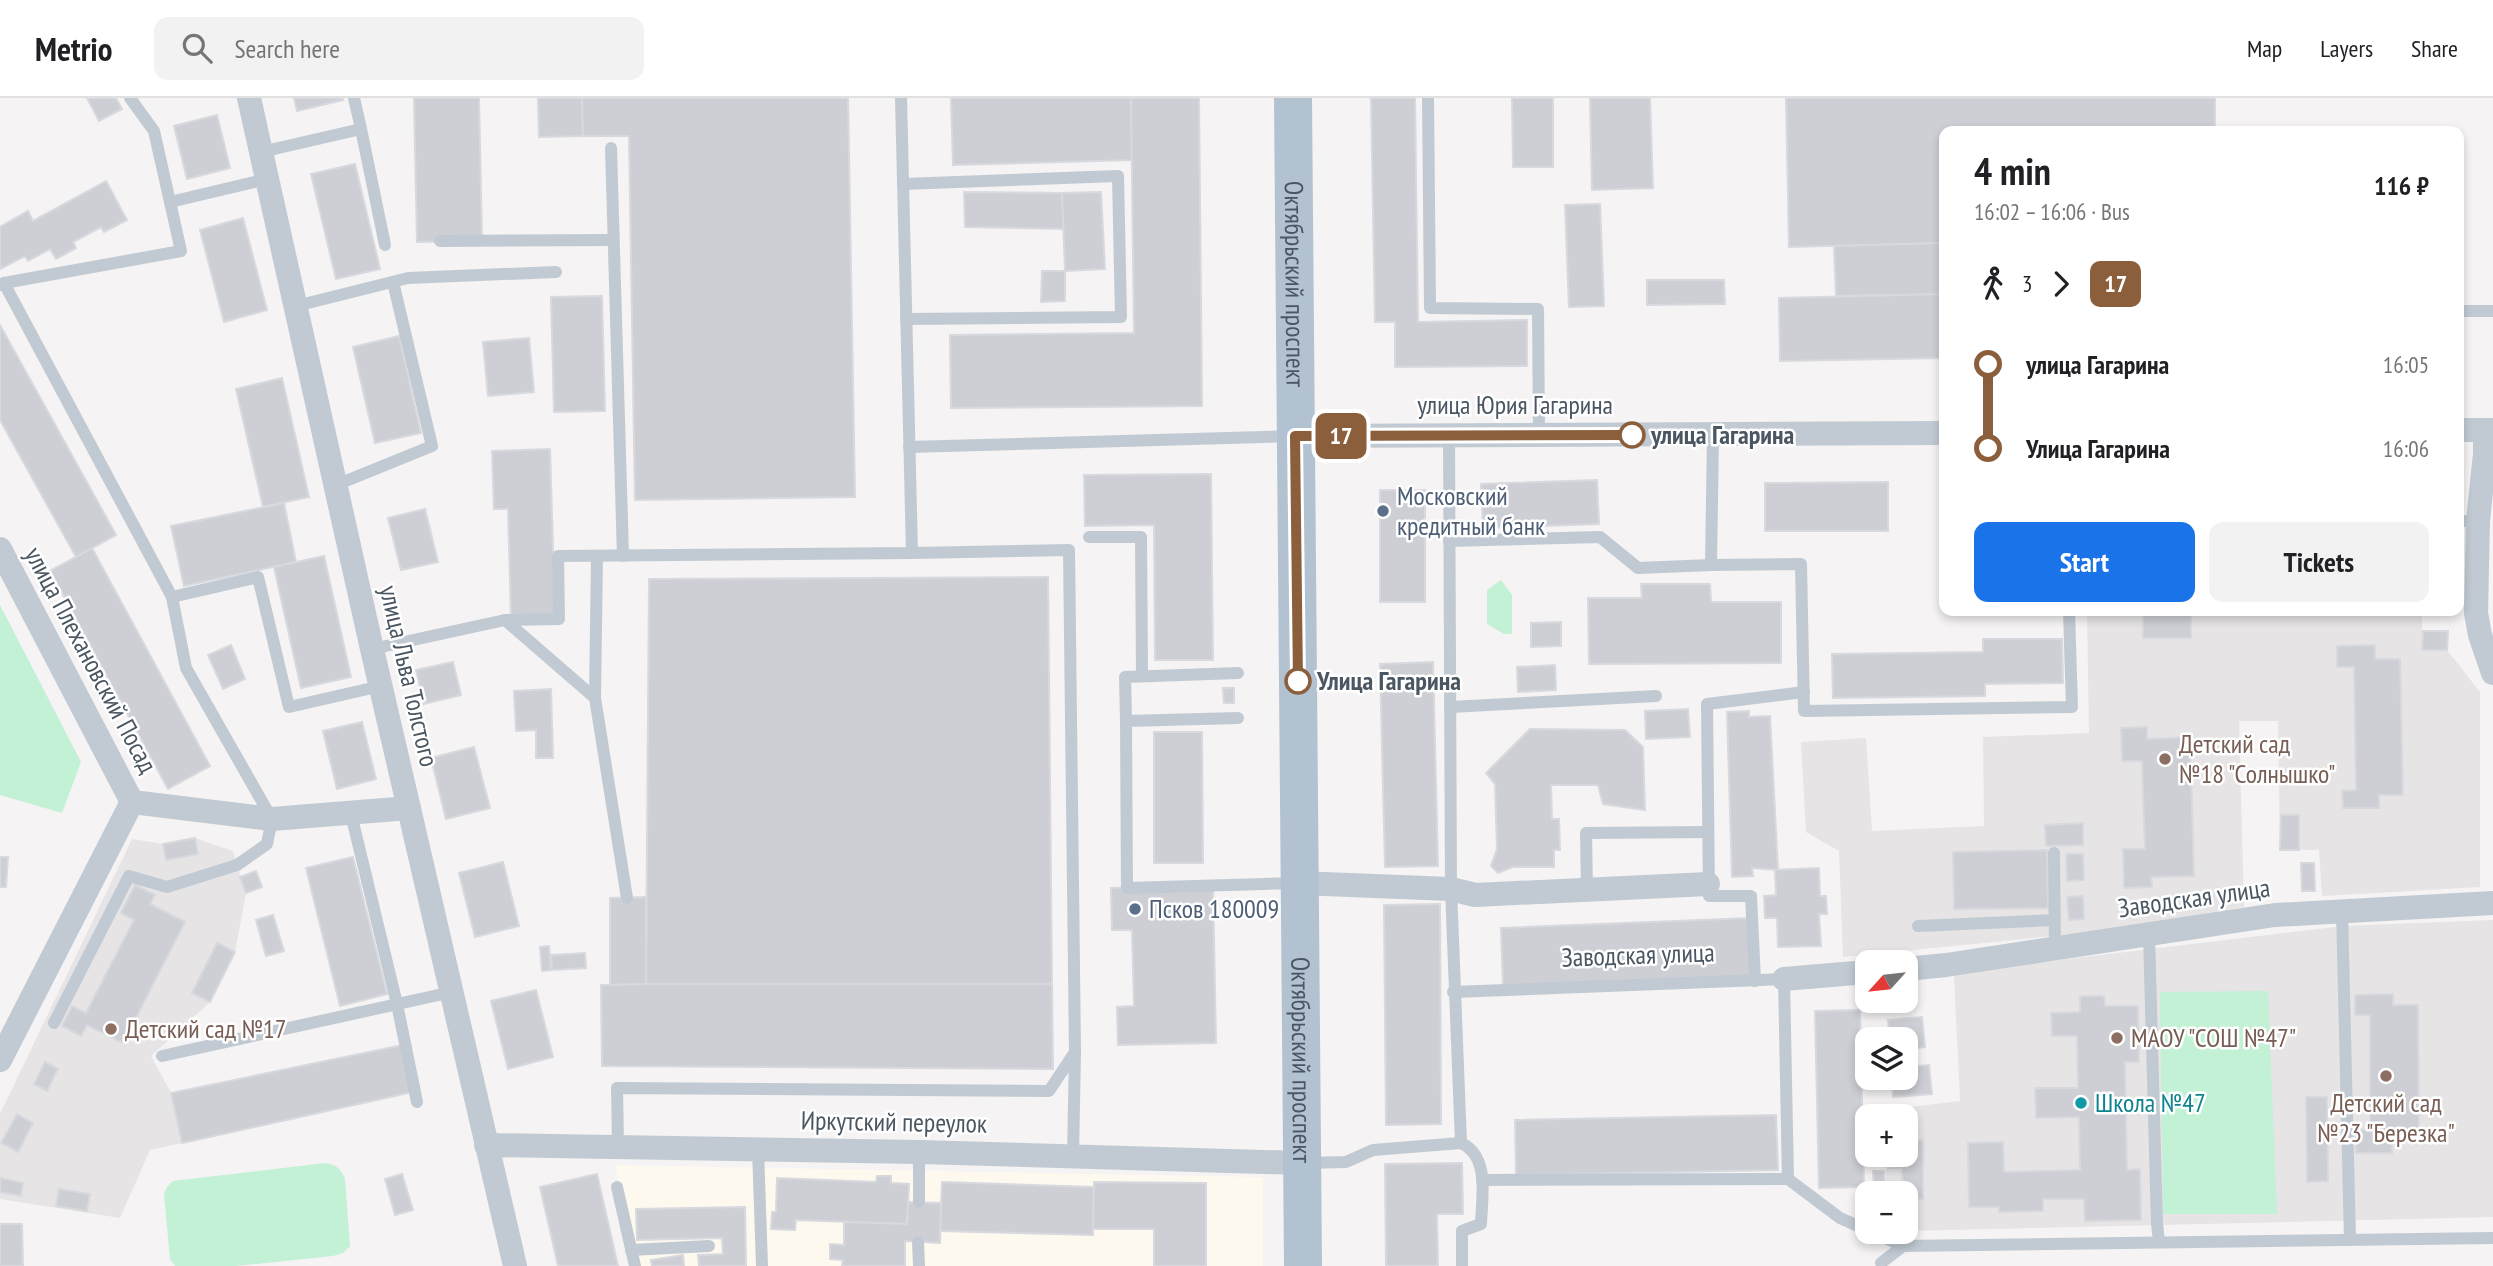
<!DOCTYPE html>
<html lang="en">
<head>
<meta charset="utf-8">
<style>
  :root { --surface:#fff; --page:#f2f2f2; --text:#202124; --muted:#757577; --line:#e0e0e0; --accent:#1a73e8 }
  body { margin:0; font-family:"PT Sans Narrow",sans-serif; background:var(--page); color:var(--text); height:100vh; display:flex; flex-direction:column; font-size:26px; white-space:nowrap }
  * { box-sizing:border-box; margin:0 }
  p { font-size:23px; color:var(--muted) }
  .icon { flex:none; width:38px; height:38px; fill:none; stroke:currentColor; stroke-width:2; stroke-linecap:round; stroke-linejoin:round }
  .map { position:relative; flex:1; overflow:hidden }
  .sheet { position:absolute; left:1939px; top:28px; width:525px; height:490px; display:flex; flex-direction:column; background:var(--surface); border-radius:14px; box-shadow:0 4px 10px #0003 }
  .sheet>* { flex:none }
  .badge { padding:0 14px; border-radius:10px; font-size:24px; line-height:46px }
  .needle { width:46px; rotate:243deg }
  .tools { position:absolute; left:1855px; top:852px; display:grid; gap:14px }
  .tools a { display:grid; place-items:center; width:63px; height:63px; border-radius:14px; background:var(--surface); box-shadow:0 4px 10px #0003; font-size:35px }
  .map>.badge { position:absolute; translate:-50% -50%; box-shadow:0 0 0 4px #fff }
  .legs { display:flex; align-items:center; gap:10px; height:77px; padding:0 35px; font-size:23px }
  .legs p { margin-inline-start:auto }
  .head { display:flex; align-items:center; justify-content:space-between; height:119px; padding:0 35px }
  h1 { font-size:38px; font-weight:800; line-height:52px }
  .button { display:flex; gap:14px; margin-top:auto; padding:14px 35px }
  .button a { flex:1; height:80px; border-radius:14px; background:var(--accent); color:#fff; font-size:28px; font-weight:800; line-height:80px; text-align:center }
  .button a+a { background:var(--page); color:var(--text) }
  ul { padding:0 35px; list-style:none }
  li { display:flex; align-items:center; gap:24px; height:84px; font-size:26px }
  li i { display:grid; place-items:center; width:10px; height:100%; margin:0 9px; background:currentColor }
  li i::after { content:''; width:18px; height:18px; margin:-9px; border:5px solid; border-radius:50%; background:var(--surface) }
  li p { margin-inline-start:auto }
  li:first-child i { background:linear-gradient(#0000 50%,currentColor 0) }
  li:last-child i { background:linear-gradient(currentColor 50%,#0000 0) }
  header { display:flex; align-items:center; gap:42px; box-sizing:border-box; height:98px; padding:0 35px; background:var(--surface); border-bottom:2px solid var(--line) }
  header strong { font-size:33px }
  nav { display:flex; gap:38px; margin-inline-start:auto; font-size:24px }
  .search { width:490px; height:63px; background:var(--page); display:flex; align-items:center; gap:18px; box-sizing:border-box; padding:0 24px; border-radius:14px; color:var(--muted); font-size:26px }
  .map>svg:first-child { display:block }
  .commercial { fill:#fdf9ef }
  .education { fill:#e6e4e5 }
  .green { fill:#c3f1d5 }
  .building { fill:#cdcfd5; stroke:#d7d9de; stroke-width:2 }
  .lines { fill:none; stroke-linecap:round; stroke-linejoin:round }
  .lane { stroke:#c1cad2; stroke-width:12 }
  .street { stroke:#c1cad2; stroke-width:24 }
  .primary { stroke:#b3c2d1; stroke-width:38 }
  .line-1-casing { stroke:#fff; stroke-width:16 }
  .line-1 { stroke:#8b5e3c; stroke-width:10 }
  .stop-1-dot { fill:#fff; stroke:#8b5e3c; stroke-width:3.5 }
  .service-dot { fill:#5c6f8a; stroke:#fff; stroke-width:2.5 }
  .education-dot { fill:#8d6e63; stroke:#fff; stroke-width:2.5 }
  .culture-dot { fill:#0f9aa8; stroke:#fff; stroke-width:2.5 }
  .labels { text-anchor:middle; stroke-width:5; stroke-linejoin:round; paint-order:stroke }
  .street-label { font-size:26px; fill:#4a5661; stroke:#fff }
  .stop-label { font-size:26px; font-weight:bold; fill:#4a5661; stroke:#fff; text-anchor:start }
  .service-label { font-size:26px; fill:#4e5e75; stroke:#fff; text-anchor:start }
  .education-label { font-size:26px; fill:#785e54; stroke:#fff; text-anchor:start }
  .culture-label { font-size:26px; fill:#0d838f; stroke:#fff; text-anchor:start }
</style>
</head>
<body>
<header>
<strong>Metrio</strong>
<div class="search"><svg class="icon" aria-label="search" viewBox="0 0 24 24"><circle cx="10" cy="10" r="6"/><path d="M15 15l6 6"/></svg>Search here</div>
<nav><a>Map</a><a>Layers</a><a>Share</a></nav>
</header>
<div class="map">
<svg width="2493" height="1168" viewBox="0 0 2493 1168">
  <rect width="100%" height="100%" fill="#f5f3f3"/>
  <!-- commercial -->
  <polygon class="commercial" points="615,1067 1263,1079 1263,1168 638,1168"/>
  <!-- education -->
  <g class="education">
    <polygon points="2087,513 2422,513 2422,551 2447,552 2480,594 2480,789 2322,798 2319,752 2280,752 2278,623 2239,623 2244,809 2093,834 1843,859 1839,753 1806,734 1801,644 1866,640 1872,733 1984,728 1983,639 2089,635"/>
    <polygon points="195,740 233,753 246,795 235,854 210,904 151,958 171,995 182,1045 150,1052 120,1120 0,1101 0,1016 132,741 163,746"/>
    <polygon points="2493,822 2493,1119 1906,1133 1906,1096 1887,1095 1885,1057 1906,1057 1906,1018 1884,1018 1884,1012 1960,1003 1954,877 2025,866 2343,828"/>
  </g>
  <!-- green -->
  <g class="green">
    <polygon points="1501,482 1512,497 1512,536 1504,536 1487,526 1487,492"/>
    <polygon points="0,507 81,664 62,715 0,697"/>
    <polygon points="2268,893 2277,1116 2163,1116 2160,894"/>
    <path d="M325,1065C336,1067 341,1070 345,1081L350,1148L343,1155L333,1158L236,1168H175L170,1161L164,1096L167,1089L173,1083Z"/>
  </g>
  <!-- building -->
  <g class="building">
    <polygon points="87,0 116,0 122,11 99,23"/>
    <polygon points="294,0 342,0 343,2 297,13"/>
    <polygon points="414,0 479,0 482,143 417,144"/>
    <polygon points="538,0 582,0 583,38 539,39"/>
    <polygon points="582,0 848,0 855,399 635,402 629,38 583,38"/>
    <polygon points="951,0 1131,0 1132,62 953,67"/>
    <polygon points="1131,0 1199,0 1202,308 951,310 950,237 1134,235"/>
    <polygon points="1371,0 1415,0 1418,224 1527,222 1527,268 1395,269 1395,224 1375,224"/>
    <polygon points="1512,0 1553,0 1553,69 1513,69"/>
    <polygon points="1590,0 1650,0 1653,90 1592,92"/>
    <polygon points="1786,0 2215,0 2215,33 1944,33 1944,145 1789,149"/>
    <polygon points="217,17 230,70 187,81 174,28"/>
    <polygon points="355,66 380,171 336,181 311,76"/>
    <polygon points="106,83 127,122 104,134 101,129 73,144 76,150 56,161 50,151 28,163 25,158 0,171 0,129 28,113 33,123"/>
    <polygon points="964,94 1062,95 1064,131 965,129"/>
    <polygon points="1101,94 1105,171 1065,173 1062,95"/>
    <polygon points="1600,106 1604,208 1569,209 1565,107"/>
    <polygon points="243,120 267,212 224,224 200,132"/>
    <polygon points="1944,145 1944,196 1836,198 1834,148"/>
    <polygon points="1042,173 1065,173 1065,203 1041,204"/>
    <polygon points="1647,182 1724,182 1725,206 1647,207"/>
    <polygon points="1944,196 1944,260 1780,263 1779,200"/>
    <polygon points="602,198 605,313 554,314 551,199"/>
    <polygon points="0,227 116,437 76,459 0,322"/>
    <polygon points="399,238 421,335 375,345 353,249"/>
    <polygon points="529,240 534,294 488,298 483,244"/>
    <polygon points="282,280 309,399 263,409 236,291"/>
    <polygon points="550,351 555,518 511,520 508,411 494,411 492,353"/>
    <polygon points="1211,376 1213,562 1155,562 1154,427 1085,428 1084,377"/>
    <polygon points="1597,382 1599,426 1483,430 1481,386"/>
    <polygon points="1888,384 1888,433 1765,433 1765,385"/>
    <rect x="1380" y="392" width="45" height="112"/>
    <polygon points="284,405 296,464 184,488 171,428"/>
    <polygon points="425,411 438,464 401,472 388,420"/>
    <polygon points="92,450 210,668 168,691 50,473"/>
    <polygon points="324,458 351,579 301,590 274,469"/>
    <polygon points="1048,479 1052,886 646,886 649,481"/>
    <polygon points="1641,486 1710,486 1711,504 1781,504 1781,565 1589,566 1588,500 1642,500"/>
    <rect x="2143" y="517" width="48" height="23"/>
    <polygon points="1561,524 1561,548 1531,549 1531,525"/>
    <polygon points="2423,533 2448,533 2447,552 2422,552"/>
    <polygon points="1983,541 2062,541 2063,585 1985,586 1985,598 1833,600 1832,556 1983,554"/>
    <polygon points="231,547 245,581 223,591 208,557"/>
    <polygon points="2375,547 2375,561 2400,561 2403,697 2379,697 2379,710 2343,710 2342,693 2356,692 2354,569 2337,569 2337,548"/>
    <polygon points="453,564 461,597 424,606 416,572"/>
    <polygon points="1433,564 1438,768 1385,769 1380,566"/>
    <polygon points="1555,567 1556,592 1518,594 1517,569"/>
    <polygon points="1223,590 1234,590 1234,605 1224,605"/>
    <polygon points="551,591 553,660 536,660 536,632 516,633 514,593"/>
    <polygon points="1688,611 1690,639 1646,641 1645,613"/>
    <polygon points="1749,613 1749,619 1770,618 1778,772 1752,770 1753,778 1732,779 1727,614"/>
    <polygon points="362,624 376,681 337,691 323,633"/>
    <polygon points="2147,629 2147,641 2190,639 2194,778 2151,779 2152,789 2124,790 2123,751 2145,751 2142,663 2122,663 2121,630"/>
    <polygon points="1530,631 1625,632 1643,649 1645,712 1603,706 1598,687 1551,687 1552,721 1559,721 1560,752 1554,752 1554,769 1513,769 1498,775 1491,768 1497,751 1495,686 1486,675"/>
    <polygon points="1154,634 1202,634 1203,765 1154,765"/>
    <polygon points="474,649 490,710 446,721 431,660"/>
    <polygon points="2281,717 2299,717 2299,752 2280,752"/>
    <polygon points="2083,725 2083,747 2046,748 2045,727"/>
    <polygon points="195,740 198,756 166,762 163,746"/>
    <polygon points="2047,752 2048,810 1954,811 1953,754"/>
    <polygon points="2066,756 2083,756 2084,782 2067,783"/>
    <polygon points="0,759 8,759 6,789 0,789"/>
    <polygon points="353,759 387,896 340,908 306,770"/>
    <polygon points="503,764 519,828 475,839 459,775"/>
    <polygon points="2301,765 2314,765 2315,793 2302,793"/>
    <polygon points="1819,770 1820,798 1826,798 1827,816 1819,816 1821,848 1778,849 1777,820 1765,820 1764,798 1776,797 1775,772"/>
    <polygon points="256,773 262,789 246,795 240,779"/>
    <polygon points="135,787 155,797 150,806 185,824 123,945 87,927 81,938 62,928 72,908 86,915 134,822 121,815"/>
    <polygon points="1213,788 1216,945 1118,947 1117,909 1134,908 1132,832 1112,832 1111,790"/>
    <polygon points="2083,798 2084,821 2069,822 2067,799"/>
    <polygon points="646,799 646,886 610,887 610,800"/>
    <polygon points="1440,806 1441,1026 1386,1027 1384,807"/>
    <polygon points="273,817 284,853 266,858 256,822"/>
    <polygon points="1750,820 1752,878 1503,888 1501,830"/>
    <polygon points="217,845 235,854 210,904 192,895"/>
    <polygon points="549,848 551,872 542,873 540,849"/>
    <polygon points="585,855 586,870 552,872 551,857"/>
    <polygon points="646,886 1052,886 1053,971 602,968 601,887"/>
    <polygon points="536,892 553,959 508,971 491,903"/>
    <polygon points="2393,896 2393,907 2418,907 2419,1043 2392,1044 2392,1055 2356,1055 2355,1032 2370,1032 2370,917 2355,917 2355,897"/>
    <polygon points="2080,898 2104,898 2105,908 2138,908 2139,964 2125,964 2127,1072 2140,1071 2141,1122 2085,1123 2084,1101 2043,1101 2043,1113 1999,1114 1999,1109 1969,1109 1968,1045 2003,1044 2004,1074 2080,1072 2079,1019 2036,1020 2035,990 2078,990 2077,938 2052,938 2051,915 2080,914"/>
    <polygon points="1860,912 1864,1089 1819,1090 1815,913"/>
    <polygon points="1922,919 1925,949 1906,951 1906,942 1890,942 1888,922"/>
    <polygon points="403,947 413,994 182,1045 171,995"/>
    <polygon points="45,964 58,971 47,993 34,986"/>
    <polygon points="1929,967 1932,996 1893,999 1892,980 1906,980 1906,969"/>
    <polygon points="2306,999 2327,999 2328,1083 2307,1084"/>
    <polygon points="17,1016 33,1025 18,1054 1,1045"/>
    <polygon points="1776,1017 1778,1072 1516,1077 1515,1022"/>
    <polygon points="1906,1042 1923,1042 1923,1101 1906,1101 1906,1096 1903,1096 1902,1070 1889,1070 1889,1057 1906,1057"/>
    <polygon points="1462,1065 1463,1116 1437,1116 1438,1168 1386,1168 1385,1066"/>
    <polygon points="1873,1073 1884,1073 1885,1093 1874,1094"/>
    <polygon points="402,1076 413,1112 395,1117 385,1081"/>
    <polygon points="597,1076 618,1168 558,1168 540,1089"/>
    <polygon points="877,1078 891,1078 891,1085 909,1086 907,1126 796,1122 795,1132 771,1131 772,1114 776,1114 777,1080 876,1084"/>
    <polygon points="0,1080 23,1085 21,1098 0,1094"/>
    <polygon points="942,1084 1094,1089 1093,1137 940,1133"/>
    <polygon points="1094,1084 1206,1085 1206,1168 1154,1168 1154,1131 1093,1131"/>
    <polygon points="59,1091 90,1096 87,1113 56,1108"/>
    <polygon points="908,1104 941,1105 940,1145 905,1143 905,1168 842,1168 843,1162 830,1161 830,1146 844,1147 844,1124 907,1126"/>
    <polygon points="745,1109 746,1168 699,1168 698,1157 723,1156 722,1140 637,1142 636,1111"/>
    <polygon points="0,1126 22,1126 23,1168 0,1168"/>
    <polygon points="683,1157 684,1168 652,1168 651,1162"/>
  </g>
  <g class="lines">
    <!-- lane -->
    <g class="lane">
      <polyline points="130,0 154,33 170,104"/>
      <polyline points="1428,0 1430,210 1538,211 1539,337"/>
      <polyline points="361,31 385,147"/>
      <polyline points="611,50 623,458"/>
      <polyline points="261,54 361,31 354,0"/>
      <polyline points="903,86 1118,78 1121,219 906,221"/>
      <polyline points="440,143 613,142"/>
      <polyline points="4,185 181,153 170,104 267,81"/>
      <polyline points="0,187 4,185 172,499 186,570 272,721 267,746 237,767 167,789 129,778 54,925"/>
      <polyline points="296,208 408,180 556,174"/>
      <polyline points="2459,213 2493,213"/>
      <polyline points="1449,337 1451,791 1461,1045"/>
      <polyline points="1713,337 1711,467 1801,466 1804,613 2072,609 2069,513"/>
      <polyline points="909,349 1294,338"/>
      <polyline points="336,387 432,348 393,184"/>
      <polyline points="2459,423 2478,423"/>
      <polyline points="1089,439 1141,439 1142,578"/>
      <polyline points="1449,443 1600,439 1638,470 1711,467"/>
      <polyline points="912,455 1069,452 1075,954 1073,1058"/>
      <polyline points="172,499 258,479 289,609 381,588"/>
      <polyline points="505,522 595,600 627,800"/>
      <polyline points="372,551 505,522 559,521 558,458 912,455 901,0"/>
      <polyline points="595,600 597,458"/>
      <polyline points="1450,609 1656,598"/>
      <polyline points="1238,620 1126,623 1127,790 1295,785"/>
      <polyline points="1126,623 1125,579 1238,575"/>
      <polyline points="351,716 397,906 417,1004"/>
      <polyline points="2054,755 2055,850"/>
      <polyline points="1587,792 1586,735 1707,734"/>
      <polyline points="2342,813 2350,1142"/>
      <polyline points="1918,828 2054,822"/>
      <polyline points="2149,837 2157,1126 2159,1143"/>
      <polyline points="1755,883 1751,798 1709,798 1707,606 1804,594"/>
      <polyline points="1453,894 1784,881 1788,1081"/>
      <polyline points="162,958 452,894"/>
      <polyline points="618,1047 617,990 1049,993 1075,954"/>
      <polyline points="758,1051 762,1168"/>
      <path d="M1305,1065L1346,1064L1373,1052L1461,1045C1490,1058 1482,1099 1481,1126L1462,1133V1168"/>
      <polyline points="1482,1082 1788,1081 1840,1120 1867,1132"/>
      <polyline points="617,1089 635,1168"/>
      <polyline points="919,1104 919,1054"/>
      <polyline points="1872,1134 1903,1148 2493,1140"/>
      <polyline points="918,1144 919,1168"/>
      <polyline points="631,1152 709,1148"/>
      <polyline points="1881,1165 1903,1148"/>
    </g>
    <!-- street -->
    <g class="street">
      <polyline points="249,0 372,551 515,1168"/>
      <polyline points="2459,332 2493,332"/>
      <polyline points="2485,332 2485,356 2478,423 2476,515 2480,537 2493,575"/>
      <polyline points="1295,338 1944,335"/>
      <polyline points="0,451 132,704"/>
      <polyline points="132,704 272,721 409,710"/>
      <polyline points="1298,785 1451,791 1475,797 1708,786"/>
      <polyline points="1906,871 1946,867 2275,817 2493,805"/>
      <polyline points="1784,881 1867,874"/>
      <polyline points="0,962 132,704"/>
      <polyline points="486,1047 919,1054 1301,1065"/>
    </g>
    <!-- primary -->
    <path class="primary" id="s1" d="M1293,0L1303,1168"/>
  </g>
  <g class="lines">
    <defs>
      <polyline id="line-1" points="1298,583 1295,338 1632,337"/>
    </defs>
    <!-- line-1 casing -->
    <use href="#line-1" class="line-1-casing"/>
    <!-- line-1 -->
    <use href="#line-1" class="line-1"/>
  </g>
  <!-- markers -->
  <g class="stop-1-dot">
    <circle cx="1632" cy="337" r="12"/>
    <circle cx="1298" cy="583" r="12"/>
  </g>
  <g class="service-dot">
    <circle cx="1383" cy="413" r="7"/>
    <circle cx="1135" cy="811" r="7"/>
  </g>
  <g class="education-dot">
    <circle cx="2165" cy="661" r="7"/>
    <circle cx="111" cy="931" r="7"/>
    <circle cx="2117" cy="940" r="7"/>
    <circle cx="2386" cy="978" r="7"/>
  </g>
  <circle class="culture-dot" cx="2081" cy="1005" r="7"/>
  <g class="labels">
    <!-- street labels -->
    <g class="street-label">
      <text dy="9" stroke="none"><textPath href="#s1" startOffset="186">Октябрьский проспект</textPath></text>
      <text x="1515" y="316">улица Юрия Гагарина</text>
      <text transform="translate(91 562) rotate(62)" y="9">улица Плехановский Посад</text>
      <text transform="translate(409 578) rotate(77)" y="9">улица Льва Толстого</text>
      <text transform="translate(2194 800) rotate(-8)" y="9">Заводская улица</text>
      <text transform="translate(1638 857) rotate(-2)" y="9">Заводская улица</text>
      <text dy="9" stroke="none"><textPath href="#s1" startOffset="962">Октябрьский проспект</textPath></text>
      <text transform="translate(894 1024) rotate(1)" y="9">Иркутский переулок</text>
    </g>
    <!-- stop labels -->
    <g class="stop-label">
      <text x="1651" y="346">улица Гагарина</text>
      <text x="1317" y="592">Улица Гагарина</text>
    </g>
    <!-- service labels -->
    <g class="service-label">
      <text x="1397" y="407">Московский<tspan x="1397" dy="30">кредитный банк</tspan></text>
      <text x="1149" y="820">Псков 180009</text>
    </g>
    <!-- education labels -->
    <g class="education-label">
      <text x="2179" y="655">Детский сад<tspan x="2179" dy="30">№18 "Солнышко"</tspan></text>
      <text x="125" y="940">Детский сад №17</text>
      <text x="2131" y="949">МАОУ "СОШ №47"</text>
      <text x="2386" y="1014" text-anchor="middle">Детский сад<tspan x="2386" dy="30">№23 "Березка"</tspan></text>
    </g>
    <!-- culture labels -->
    <g class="culture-label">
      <text x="2095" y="1014">Школа №47</text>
    </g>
  </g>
</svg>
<div class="tools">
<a><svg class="needle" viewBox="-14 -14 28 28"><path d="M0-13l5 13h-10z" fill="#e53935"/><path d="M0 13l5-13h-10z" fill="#757577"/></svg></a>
<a><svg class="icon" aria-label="layers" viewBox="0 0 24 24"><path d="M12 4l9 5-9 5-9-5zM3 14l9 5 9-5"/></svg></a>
<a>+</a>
<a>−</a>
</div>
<b class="badge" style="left:1341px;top:338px;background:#8b5e3c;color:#fff">17</b>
<section class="sheet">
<div class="head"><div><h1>4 min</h1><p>16:02 – 16:06 · Bus</p></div><b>116 ₽</b></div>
<div class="legs"><svg class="icon" aria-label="walk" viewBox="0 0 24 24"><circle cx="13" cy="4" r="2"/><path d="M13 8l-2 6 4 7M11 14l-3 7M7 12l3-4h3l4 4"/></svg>3<svg class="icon" aria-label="forward" viewBox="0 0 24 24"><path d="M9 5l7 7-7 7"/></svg><b class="badge" style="background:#8b5e3c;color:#fff">17</b></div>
<ul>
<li><i style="color:#8b5e3c"></i><b>улица Гагарина</b><p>16:05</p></li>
<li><i style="color:#8b5e3c"></i><b>Улица Гагарина</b><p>16:06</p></li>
</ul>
<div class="button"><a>Start</a><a>Tickets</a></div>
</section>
</div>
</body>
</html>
